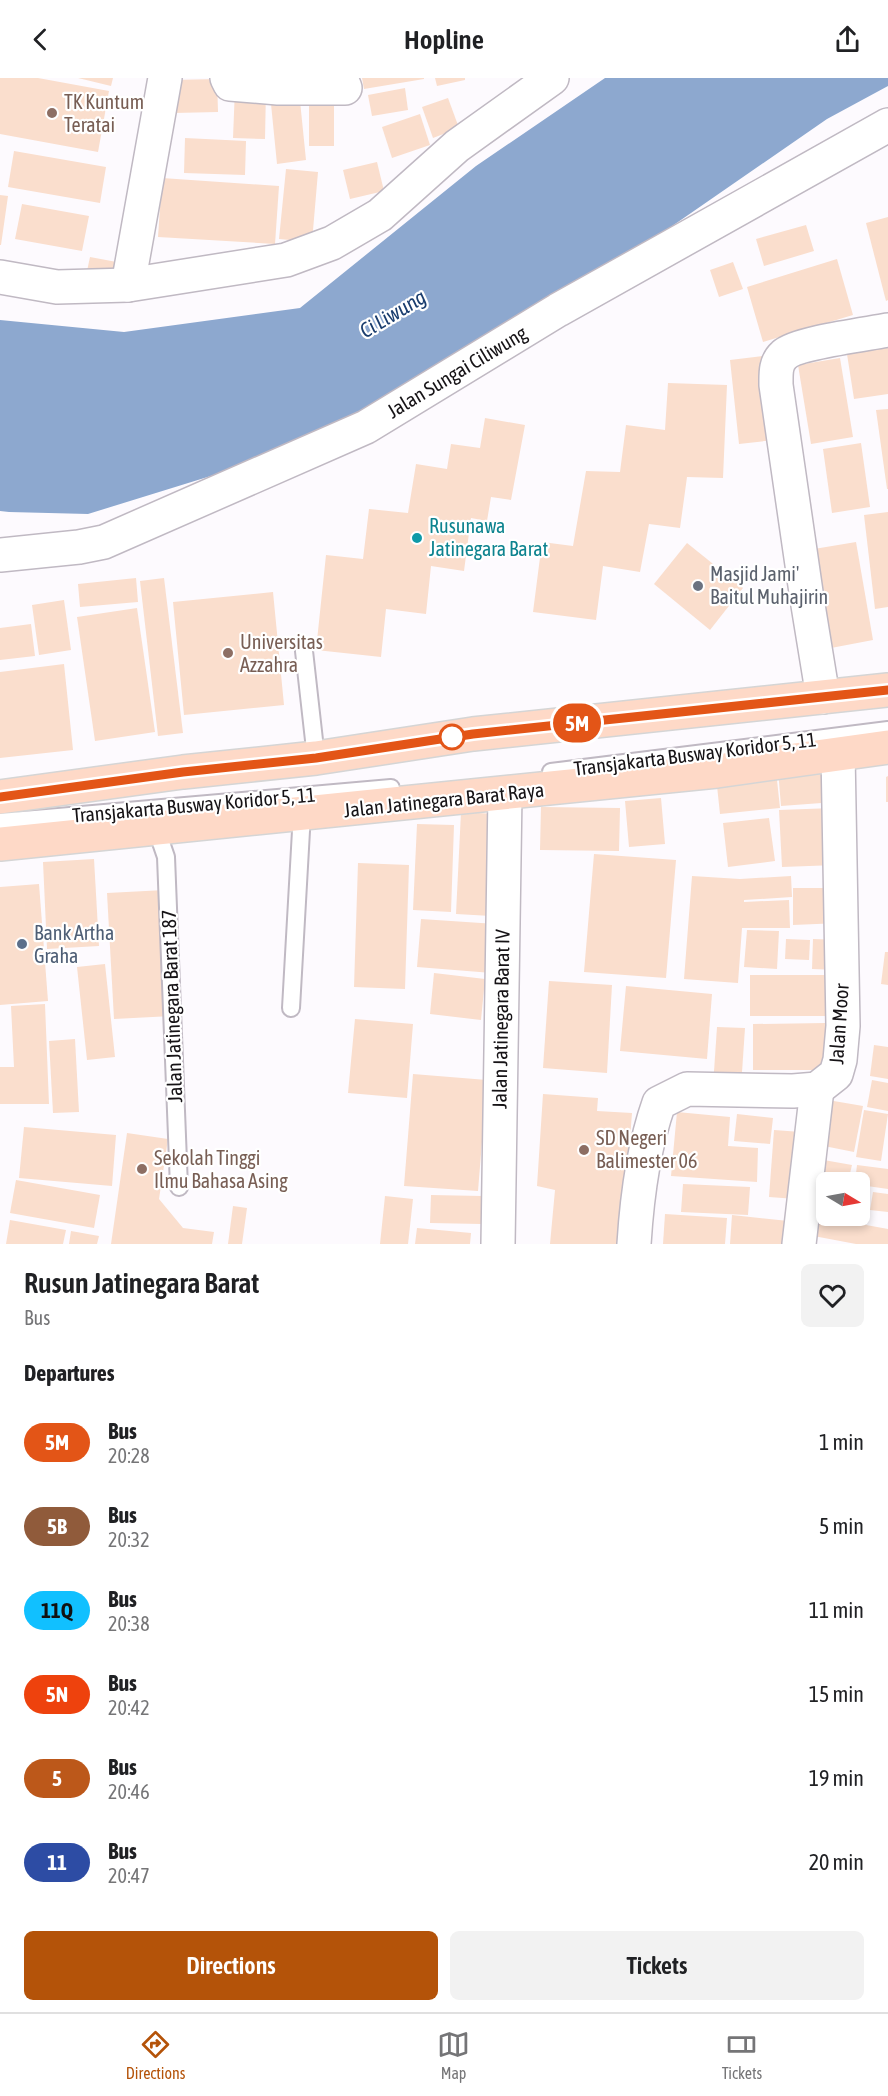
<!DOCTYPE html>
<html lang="en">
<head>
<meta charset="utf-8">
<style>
  :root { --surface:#fff; --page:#f2f2f2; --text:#202124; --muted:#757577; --line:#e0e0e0; --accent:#b45309 }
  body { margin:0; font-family:"Asap Condensed",sans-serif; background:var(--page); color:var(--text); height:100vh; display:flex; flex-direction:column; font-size:22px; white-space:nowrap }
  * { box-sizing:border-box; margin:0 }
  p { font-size:20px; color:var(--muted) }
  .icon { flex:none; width:33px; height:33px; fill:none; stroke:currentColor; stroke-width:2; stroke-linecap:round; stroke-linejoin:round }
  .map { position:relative; height:1166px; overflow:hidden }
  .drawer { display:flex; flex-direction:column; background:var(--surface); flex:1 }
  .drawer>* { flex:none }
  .badge { padding:0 12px; border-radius:20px; font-size:21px; line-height:39px }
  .needle { width:39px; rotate:100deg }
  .buttons { position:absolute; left:816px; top:1094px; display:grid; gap:12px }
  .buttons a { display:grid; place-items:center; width:54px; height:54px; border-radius:9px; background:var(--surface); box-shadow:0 3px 9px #0003; font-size:30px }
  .map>.badge { position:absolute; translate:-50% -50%; box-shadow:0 0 0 3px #fff }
  h2 { padding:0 24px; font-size:22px; line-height:54px }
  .round { display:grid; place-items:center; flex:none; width:63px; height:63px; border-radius:9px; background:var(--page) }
  .summary { display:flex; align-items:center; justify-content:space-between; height:102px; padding:0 24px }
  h1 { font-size:28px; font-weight:600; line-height:45px }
  .action { display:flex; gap:12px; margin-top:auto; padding:12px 24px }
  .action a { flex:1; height:69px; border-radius:9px; background:var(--accent); color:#fff; font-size:24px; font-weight:600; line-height:69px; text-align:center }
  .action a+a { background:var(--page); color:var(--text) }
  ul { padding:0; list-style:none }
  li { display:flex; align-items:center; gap:18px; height:84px; padding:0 24px }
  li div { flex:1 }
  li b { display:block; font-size:22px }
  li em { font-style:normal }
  li .badge { min-width:66px; font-weight:700; text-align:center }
  header { display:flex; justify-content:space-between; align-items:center; height:78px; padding:0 24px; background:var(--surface); font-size:27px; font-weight:600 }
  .tabs { display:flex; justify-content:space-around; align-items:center; height:84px; border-top:2px solid var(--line); background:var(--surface); font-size:16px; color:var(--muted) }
  .tabs a { display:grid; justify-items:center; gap:3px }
  .tabs .on { color:var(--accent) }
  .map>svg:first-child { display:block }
  .water { fill:#8da8cf }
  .building { fill:#fadecd }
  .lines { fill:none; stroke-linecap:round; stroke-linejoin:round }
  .service-casing { stroke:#c0b9c3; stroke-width:20 }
  .minor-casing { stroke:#c0b9c3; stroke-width:36 }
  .tertiary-casing { stroke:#c0b9c3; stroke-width:36 }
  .primary-casing { stroke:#d5d5d5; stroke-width:36 }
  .service { stroke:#fff; stroke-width:16 }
  .minor { stroke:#fff; stroke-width:33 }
  .tertiary { stroke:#fff; stroke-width:33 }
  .primary { stroke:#fed9c7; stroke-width:33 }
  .line-casing { stroke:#fff; stroke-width:14 }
  .line { stroke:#e35517; stroke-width:9 }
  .education-dot { fill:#8d6e63; stroke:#fff; stroke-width:2 }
  .culture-dot { fill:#0f9aa8; stroke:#fff; stroke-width:2 }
  .worship-dot { fill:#6b7280; stroke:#fff; stroke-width:2 }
  .stop-dot { fill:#fff; stroke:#e35517; stroke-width:3 }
  .service-dot { fill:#5c6f8a; stroke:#fff; stroke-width:2 }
  .labels { text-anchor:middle; stroke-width:4.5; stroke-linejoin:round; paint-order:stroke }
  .education-label { font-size:20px; fill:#785e54; stroke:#fff; text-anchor:start }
  .street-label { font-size:20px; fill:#161316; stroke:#fff }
  .culture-label { font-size:20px; fill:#0d838f; stroke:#fff; text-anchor:start }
  .worship-label { font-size:20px; fill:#5b616d; stroke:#fff; text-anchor:start }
  .service-label { font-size:20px; fill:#4e5e75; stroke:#fff; text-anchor:start }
  .water-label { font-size:21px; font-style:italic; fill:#1a3d6e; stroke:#fff }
</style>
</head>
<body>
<header><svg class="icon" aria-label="back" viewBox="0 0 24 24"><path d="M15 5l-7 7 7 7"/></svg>Hopline<svg class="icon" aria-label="share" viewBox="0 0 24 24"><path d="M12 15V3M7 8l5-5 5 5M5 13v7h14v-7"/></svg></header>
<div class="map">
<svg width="888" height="1166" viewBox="0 0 888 1166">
  <rect width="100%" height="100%" fill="#fdfafe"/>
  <!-- water -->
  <polygon class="water" points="605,0 888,0 888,8 827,41 665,153 436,296 279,377 88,436 9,434 0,433 0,242 124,254 300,230 476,88"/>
  <!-- building -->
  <g class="building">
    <polygon points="0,0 38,0 109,13 98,74 0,56"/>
    <polygon points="78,0 113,0 111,8"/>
    <polygon points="362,0 424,0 424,1 364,11"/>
    <polygon points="435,0 465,0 465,2 437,8"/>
    <polygon points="217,1 218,34 174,35 173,2"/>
    <polygon points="235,10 266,11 265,61 233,60"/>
    <polygon points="405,10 408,32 372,38 368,17"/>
    <polygon points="299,13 306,82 277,86 270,16"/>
    <rect x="309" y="17" width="25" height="51"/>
    <polygon points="448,20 459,50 433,60 422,29"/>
    <polygon points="420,36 430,67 392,80 382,49"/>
    <polygon points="185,60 246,63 245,97 184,95"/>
    <polygon points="14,73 106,89 100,125 8,109"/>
    <polygon points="377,84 384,113 350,121 343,92"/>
    <polygon points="286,91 318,94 312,164 279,161"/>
    <polygon points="162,100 279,108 275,166 158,159"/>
    <polygon points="0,117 8,118 1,167 0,167"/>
    <polygon points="22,126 89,138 82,173 15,161"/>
    <polygon points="888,139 888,222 886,223 866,145"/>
    <polygon points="806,147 814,173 764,188 756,161"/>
    <polygon points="90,179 122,185 119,199 87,193"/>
    <polygon points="837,181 853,237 763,264 747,209"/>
    <polygon points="733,184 743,211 719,219 710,192"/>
    <polygon points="888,268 888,316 854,321 847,276"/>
    <polygon points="763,278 774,362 739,366 730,282"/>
    <polygon points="840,280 853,359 811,366 798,287"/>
    <polygon points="668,305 727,307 723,400 687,399 680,450 649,446 640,494 603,488 596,542 533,534 542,464 573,468 586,393 620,394 626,347 665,352"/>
    <polygon points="888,331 888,411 887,411 876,332"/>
    <polygon points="485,340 525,347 511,422 491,419 487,443 471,440 464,493 431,488 426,536 386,531 381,579 316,572 326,477 363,481 369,431 408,435 416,386 447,391 451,366 480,370"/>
    <polygon points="861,365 870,429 832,435 823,371"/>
    <polygon points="888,434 888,529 875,531 864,437"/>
    <polygon points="856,464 873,562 831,570 814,471"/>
    <polygon points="687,465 743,510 710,552 654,506"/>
    <polygon points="136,500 138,524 80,529 78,506"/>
    <polygon points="164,500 183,655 158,658 140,503"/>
    <polygon points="273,514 284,627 184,637 173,524"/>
    <polygon points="64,522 71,572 39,577 32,527"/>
    <polygon points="137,530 155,654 95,663 77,539"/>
    <polygon points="31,546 35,578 0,582 0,550"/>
    <polygon points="64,586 73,672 0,680 0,594"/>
    <polygon points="832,688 835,724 781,728 778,692"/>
    <polygon points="888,698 888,724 886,724 886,699"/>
    <polygon points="777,702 780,730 720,736 717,708"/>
    <polygon points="661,720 665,766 629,769 625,723"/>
    <polygon points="541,729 620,730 619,773 540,772"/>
    <polygon points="833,730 836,787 782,789 779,732"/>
    <polygon points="461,734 496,736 491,838 456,836"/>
    <polygon points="769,740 775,783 728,789 723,745"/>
    <polygon points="417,746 454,747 451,834 413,832"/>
    <polygon points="594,776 676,782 666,900 584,894"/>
    <polygon points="94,781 99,868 47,871 43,784"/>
    <polygon points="358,785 409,787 405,911 354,909"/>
    <polygon points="692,798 740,801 791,798 792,819 744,822 744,824 789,822 790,850 742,850 738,905 684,901"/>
    <polygon points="39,806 48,923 0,927 0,809"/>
    <polygon points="793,810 839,810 840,845 793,847"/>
    <polygon points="165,812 172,938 114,941 107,815"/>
    <polygon points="421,841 496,846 492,895 417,889"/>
    <polygon points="747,852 779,853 777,891 744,889"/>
    <polygon points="786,861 810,862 809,882 785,881"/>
    <polygon points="813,861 841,862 839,892 812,891"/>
    <polygon points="885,874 888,874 888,907 881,906"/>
    <polygon points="105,886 115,979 87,982 77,889"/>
    <polygon points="434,895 485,901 481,942 430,936"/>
    <rect x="750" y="897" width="83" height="41"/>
    <polygon points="549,903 612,907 607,995 543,990"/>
    <polygon points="626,908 712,916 707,981 620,973"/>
    <polygon points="45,926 49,1026 0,1026 0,989 14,989 11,928"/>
    <polygon points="355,941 413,946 407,1020 348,1015"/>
    <polygon points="825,945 826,992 753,992 753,946"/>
    <polygon points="717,949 745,950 741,1009 713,1008"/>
    <polygon points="75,961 79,1034 53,1035 49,963"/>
    <polygon points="874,967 888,969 888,1001 870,998"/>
    <polygon points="413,996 487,1002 478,1113 404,1108"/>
    <polygon points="872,1002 888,1005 888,1033 867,1029"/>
    <polygon points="543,1016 598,1020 597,1033 632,1035 622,1166 550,1166 555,1112 537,1108"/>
    <polygon points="822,1021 863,1028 854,1074 814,1066"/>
    <polygon points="864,1032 888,1036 881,1083 856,1079"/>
    <polygon points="677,1034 730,1039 728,1068 758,1070 757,1104 671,1098"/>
    <polygon points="737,1036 773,1040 770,1066 734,1063"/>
    <polygon points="24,1049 116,1057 112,1108 19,1100"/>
    <polygon points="774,1052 801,1054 796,1121 769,1119"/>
    <polygon points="127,1055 168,1061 159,1121 183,1150 214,1154 212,1166 111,1166"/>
    <polygon points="818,1081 852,1087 848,1104 814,1099"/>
    <polygon points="857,1087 888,1091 888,1111 860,1107 860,1104 855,1104"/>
    <polygon points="16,1102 100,1117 94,1150 10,1135"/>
    <polygon points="811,1105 826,1108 826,1129 808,1125"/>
    <polygon points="683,1106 750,1109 748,1137 681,1134"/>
    <polygon points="873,1114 888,1116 888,1134 870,1132"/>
    <polygon points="860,1115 868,1116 864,1136 860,1135"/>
    <polygon points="431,1117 482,1118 481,1146 430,1145"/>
    <polygon points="385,1118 413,1121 408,1166 380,1166"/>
    <polygon points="233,1128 247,1130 242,1166 228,1166"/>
    <polygon points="665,1136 727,1140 725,1166 663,1166"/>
    <polygon points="806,1136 888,1151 888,1166 856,1166 803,1156"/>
    <polygon points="732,1137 798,1144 797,1166 730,1166"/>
    <polygon points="10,1142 66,1152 63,1166 6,1166"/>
    <polygon points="417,1150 471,1155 470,1166 415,1166"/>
    <polygon points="71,1153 99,1158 97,1166 69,1166"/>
  </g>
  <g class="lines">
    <defs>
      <g id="service">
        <polyline points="304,573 316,680"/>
        <polyline points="551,694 888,652"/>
        <polyline points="0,744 391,710"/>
        <polyline points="156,750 166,779 179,1109"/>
        <polyline points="291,930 302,735"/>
      </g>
      <g id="minor">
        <polyline points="227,0 230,6 278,10 345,10 341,0"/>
        <polyline points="128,207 165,0"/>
        <path d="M823,619L807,521L776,307C776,296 775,285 784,277C796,265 868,256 888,252"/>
        <path d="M634,1166C637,1118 643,1070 659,1025L687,1011L793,1013L817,1011L836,996L840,982L843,948L838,675"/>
        <polyline points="799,1166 817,1011"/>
      </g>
      <g id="tertiary">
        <polyline points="0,199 57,209 128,207 286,182 332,165 380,137 457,68 552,0"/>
        <polyline points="0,477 79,469 104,464 366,349 558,232 888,47"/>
        <polyline points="498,1166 505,716"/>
      </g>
      <g id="primary">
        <polyline points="0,719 183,694 316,680 473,656 888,612"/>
        <polyline points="0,766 717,693 888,669"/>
      </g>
    </defs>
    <!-- service casing -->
    <use href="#service" class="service-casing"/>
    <!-- minor casing -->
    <use href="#minor" class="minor-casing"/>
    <!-- tertiary casing -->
    <use href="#tertiary" class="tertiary-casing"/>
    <!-- primary casing -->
    <use href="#primary" class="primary-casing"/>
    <!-- service -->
    <use href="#service" class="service"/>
    <!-- minor -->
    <use href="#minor" class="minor"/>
    <!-- tertiary -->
    <use href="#tertiary" class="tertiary"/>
    <!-- primary -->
    <use href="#primary" class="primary"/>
  </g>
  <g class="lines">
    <defs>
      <polyline id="line" points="0,719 183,694 316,680 473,656 888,612"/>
    </defs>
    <!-- line casing -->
    <use href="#line" class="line-casing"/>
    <!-- line -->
    <use href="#line" class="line"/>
  </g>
  <!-- markers -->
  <g class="education-dot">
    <circle cx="52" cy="35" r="6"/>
    <circle cx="228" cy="575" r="6"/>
    <circle cx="584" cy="1072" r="6"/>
    <circle cx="142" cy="1091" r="6"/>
  </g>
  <circle class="culture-dot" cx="417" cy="460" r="6"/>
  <circle class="worship-dot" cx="698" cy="508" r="6"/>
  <circle class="stop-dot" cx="452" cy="659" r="12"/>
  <circle class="service-dot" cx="22" cy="866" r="6"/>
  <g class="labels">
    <!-- education labels -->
    <g class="education-label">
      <text x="64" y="31">TK Kuntum<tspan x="64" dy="23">Teratai</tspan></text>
      <text x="240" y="571">Universitas<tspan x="240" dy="23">Azzahra</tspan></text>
      <text x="596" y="1067">SD Negeri<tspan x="596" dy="23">Balimester 06</tspan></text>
      <text x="154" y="1087">Sekolah Tinggi<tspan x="154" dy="23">Ilmu Bahasa Asing</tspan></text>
    </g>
    <!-- street labels -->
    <g class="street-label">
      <text transform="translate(457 294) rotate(-31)" y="7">Jalan Sungai Ciliwung</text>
      <text transform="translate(695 676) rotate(-7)" y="7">Transjakarta Busway Koridor 5, 11</text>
      <text transform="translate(444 722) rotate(-6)" y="7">Jalan Jatinegara Barat Raya</text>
      <text transform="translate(194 727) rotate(-5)" y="7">Transjakarta Busway Koridor 5, 11</text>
      <text transform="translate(172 928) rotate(-92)" y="7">Jalan Jatinegara Barat 187</text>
      <text transform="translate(501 941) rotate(-89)" y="7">Jalan Jatinegara Barat IV</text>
      <text transform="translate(839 946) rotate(-86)" y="7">Jalan Moor</text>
    </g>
    <!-- culture labels -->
    <g class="culture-label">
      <text x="429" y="455">Rusunawa<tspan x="429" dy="23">Jatinegara Barat</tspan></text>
    </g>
    <!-- worship labels -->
    <g class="worship-label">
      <text x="710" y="503">Masjid Jami'<tspan x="710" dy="23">Baitul Muhajirin</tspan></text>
    </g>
    <!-- service labels -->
    <g class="service-label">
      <text x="34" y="862">Bank Artha<tspan x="34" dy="23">Graha</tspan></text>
    </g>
    <!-- water labels -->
    <g class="water-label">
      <text transform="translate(393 236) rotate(-31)" y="7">Ci Liwung</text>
    </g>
  </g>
</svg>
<div class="buttons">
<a><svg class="needle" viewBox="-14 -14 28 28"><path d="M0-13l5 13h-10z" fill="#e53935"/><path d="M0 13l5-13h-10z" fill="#757577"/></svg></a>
</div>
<b class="badge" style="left:577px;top:645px;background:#e35517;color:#fff">5M</b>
</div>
<section class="drawer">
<div class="summary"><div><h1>Rusun Jatinegara Barat</h1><p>Bus</p></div><a class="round"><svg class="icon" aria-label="heart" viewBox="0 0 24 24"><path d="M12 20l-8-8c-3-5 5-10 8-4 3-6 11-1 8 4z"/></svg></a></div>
<h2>Departures</h2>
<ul>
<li><span class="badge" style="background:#e35517;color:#fff">5M</span><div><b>Bus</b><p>20:28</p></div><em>1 min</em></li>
<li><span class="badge" style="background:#905b3b;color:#fff">5B</span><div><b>Bus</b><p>20:32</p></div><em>5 min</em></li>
<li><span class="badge" style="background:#11c0ff;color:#111">11Q</span><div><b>Bus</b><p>20:38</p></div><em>11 min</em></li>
<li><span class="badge" style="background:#ee420d;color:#fff">5N</span><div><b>Bus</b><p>20:42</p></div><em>15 min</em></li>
<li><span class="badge" style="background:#bc581a;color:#fff">5</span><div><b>Bus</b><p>20:46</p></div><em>19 min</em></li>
<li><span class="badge" style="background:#2d4ca4;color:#fff">11</span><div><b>Bus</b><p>20:47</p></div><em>20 min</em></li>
</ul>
<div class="action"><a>Directions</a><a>Tickets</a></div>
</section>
<nav class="tabs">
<a class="on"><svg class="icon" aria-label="directions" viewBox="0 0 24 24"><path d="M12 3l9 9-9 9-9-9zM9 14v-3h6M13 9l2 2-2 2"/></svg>Directions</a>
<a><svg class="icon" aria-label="map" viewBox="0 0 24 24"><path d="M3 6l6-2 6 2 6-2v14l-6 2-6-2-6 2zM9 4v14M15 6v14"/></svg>Map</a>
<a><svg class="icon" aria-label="tickets" viewBox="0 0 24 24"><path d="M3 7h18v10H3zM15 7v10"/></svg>Tickets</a>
</nav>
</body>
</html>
